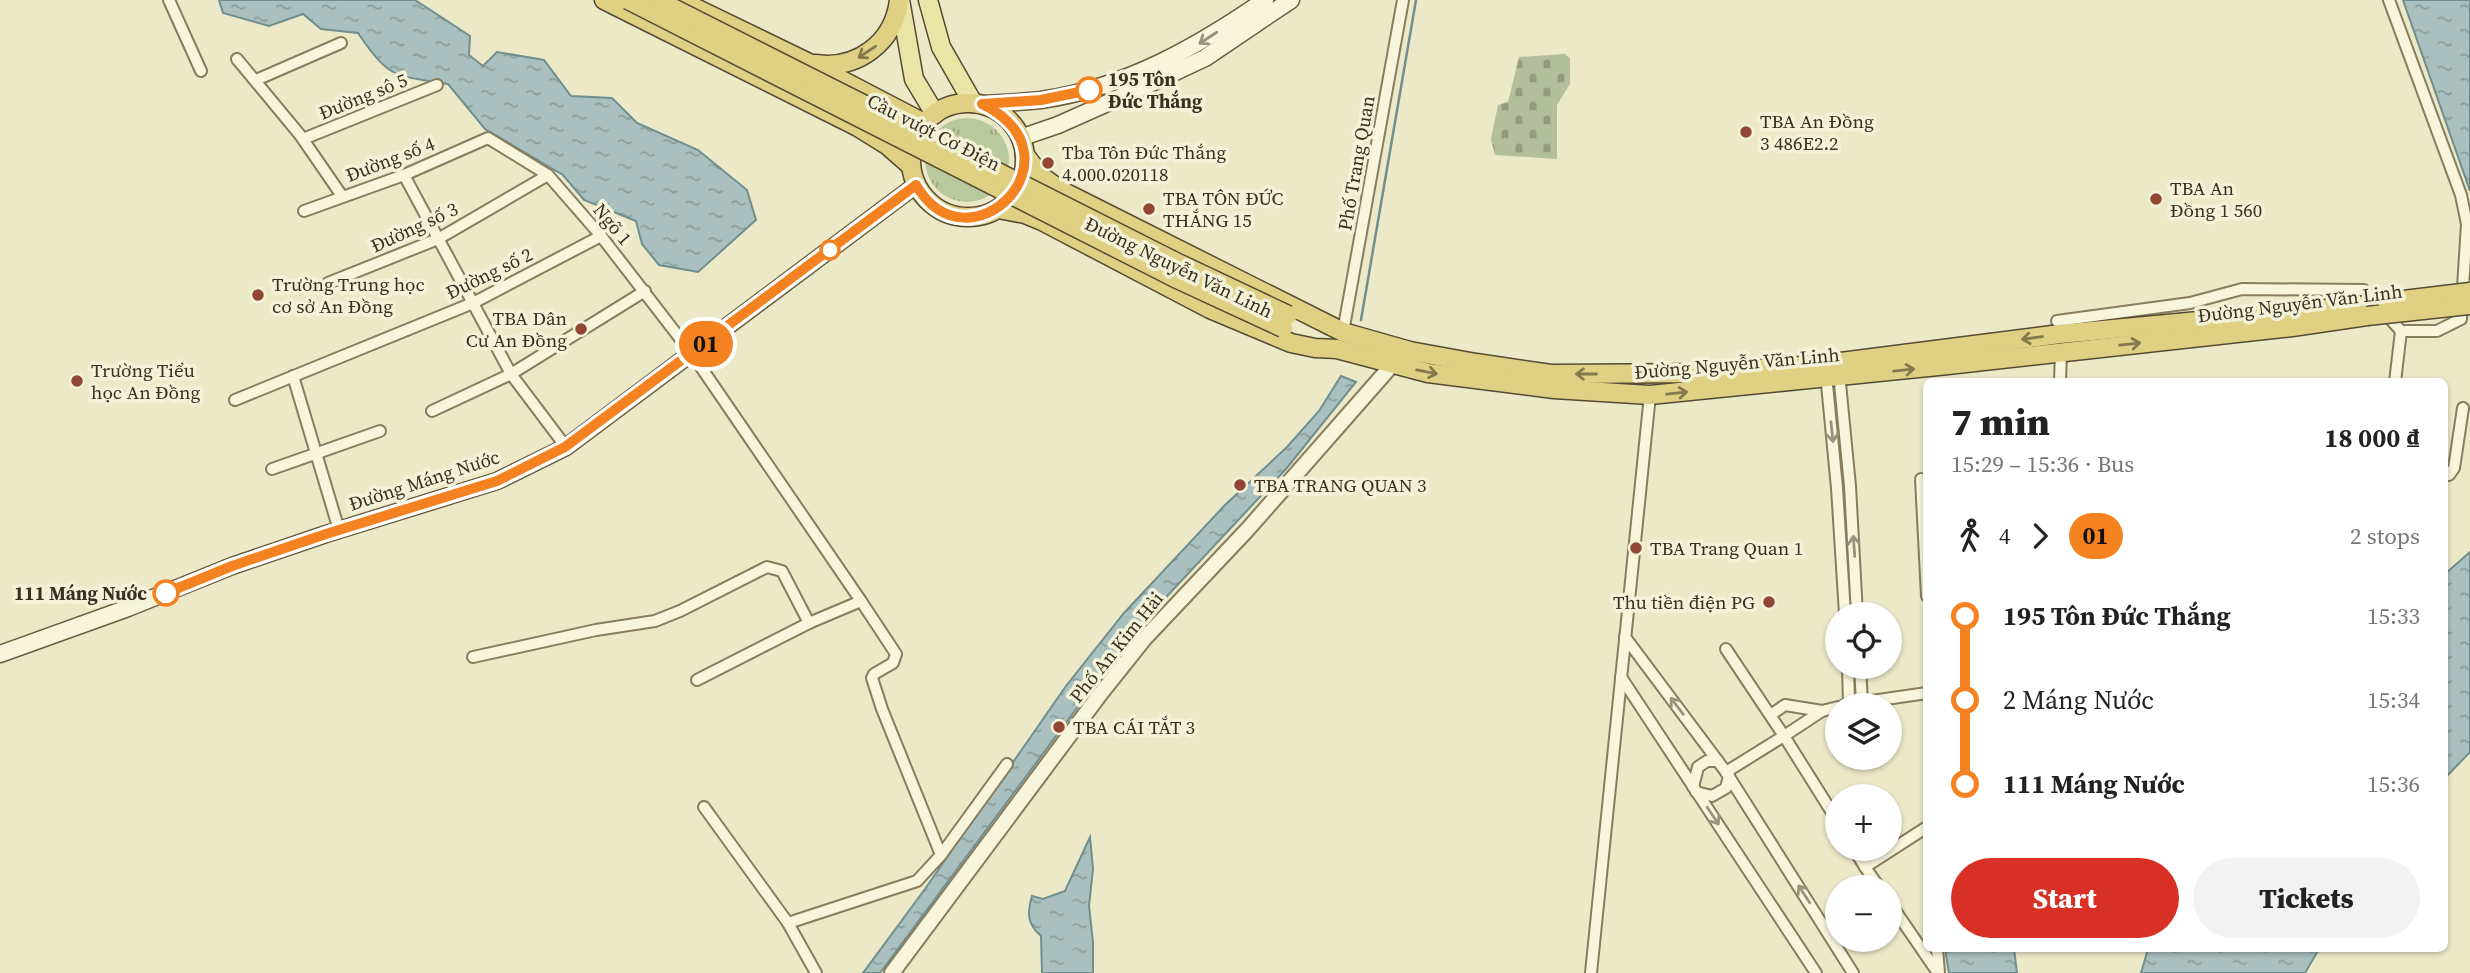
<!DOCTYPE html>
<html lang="en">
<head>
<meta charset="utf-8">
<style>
  :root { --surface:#fff; --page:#f2f2f2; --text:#222; --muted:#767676; --accent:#d93025 }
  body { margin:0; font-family:"Source Serif 4",serif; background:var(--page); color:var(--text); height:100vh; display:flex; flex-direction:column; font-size:26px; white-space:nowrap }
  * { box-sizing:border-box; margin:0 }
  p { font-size:23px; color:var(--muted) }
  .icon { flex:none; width:38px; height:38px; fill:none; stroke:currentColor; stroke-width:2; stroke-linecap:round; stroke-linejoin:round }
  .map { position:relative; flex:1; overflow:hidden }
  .sheet { position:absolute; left:1923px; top:378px; width:525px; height:574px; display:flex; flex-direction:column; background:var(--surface); border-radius:10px; box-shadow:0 2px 5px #0004 }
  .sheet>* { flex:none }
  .badge { padding:0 14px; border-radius:23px; font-size:24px; line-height:46px }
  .controls { position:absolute; left:1825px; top:602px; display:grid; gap:14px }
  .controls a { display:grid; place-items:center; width:77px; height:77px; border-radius:50%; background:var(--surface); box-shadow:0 2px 5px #0004; font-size:35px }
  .map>.badge { position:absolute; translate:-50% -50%; box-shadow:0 0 0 4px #fff }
  .legs { display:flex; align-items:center; gap:10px; height:77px; padding:0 28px; font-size:23px }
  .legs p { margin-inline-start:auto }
  .head { display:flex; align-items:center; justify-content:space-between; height:119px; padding:0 28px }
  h1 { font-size:38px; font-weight:800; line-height:52px }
  .button { display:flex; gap:14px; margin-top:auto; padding:14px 28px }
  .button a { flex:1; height:80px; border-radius:42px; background:var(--accent); color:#fff; font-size:28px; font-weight:800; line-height:80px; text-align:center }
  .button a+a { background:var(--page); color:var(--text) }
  ul { padding:0 28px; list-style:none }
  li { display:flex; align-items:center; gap:24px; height:84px; font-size:26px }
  li i { display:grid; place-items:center; width:10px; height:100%; margin:0 9px; background:currentColor }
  li i::after { content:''; width:18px; height:18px; margin:-9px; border:5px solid; border-radius:50%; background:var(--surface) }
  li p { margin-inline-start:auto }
  li:first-child i { background:linear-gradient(#0000 50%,currentColor 0) }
  li:last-child i { background:linear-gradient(currentColor 50%,#0000 0) }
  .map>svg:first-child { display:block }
  .grass { fill:url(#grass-tufts) }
  .cemetery { fill:url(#cemetery-stones) }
  .water { fill:url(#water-ripples); stroke:#708e8d; stroke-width:2 }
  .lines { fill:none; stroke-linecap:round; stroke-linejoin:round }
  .stream { stroke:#708e8d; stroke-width:2.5 }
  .minor-casing { stroke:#877d5f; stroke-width:14 }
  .tertiary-casing { stroke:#877d5f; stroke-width:18 }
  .secondary-casing { stroke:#695e42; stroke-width:19 }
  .primary-casing { stroke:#554a33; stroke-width:21 }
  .trunk-casing { stroke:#554a33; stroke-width:21 }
  .minor { stroke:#f7f5dc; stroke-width:10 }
  .tertiary { stroke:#f7f5dc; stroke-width:14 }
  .secondary { stroke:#f7f5dc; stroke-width:16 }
  .primary { stroke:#ebe5a5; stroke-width:18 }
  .trunk { stroke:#dfd083; stroke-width:18 }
  .trunk-bridge-casing { stroke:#554a33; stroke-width:21; stroke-linecap:butt }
  .trunk-bridge { stroke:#dfd083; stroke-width:18 }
  .oneway { stroke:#98937e }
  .oneway2 { stroke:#83794d }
  .line-1-casing { stroke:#fff; stroke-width:16 }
  .line-1 { stroke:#f58220; stroke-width:10 }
  .stop-1-dot { fill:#fff; stroke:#f58220; stroke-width:3.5 }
  .poi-dot { fill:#914733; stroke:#f3f2d8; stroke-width:2.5 }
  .labels { text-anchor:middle; stroke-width:7; stroke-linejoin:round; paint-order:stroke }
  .stop-label { font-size:19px; font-weight:bold; fill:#383121; stroke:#f3f2d8; text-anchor:start }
  .street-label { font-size:19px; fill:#383121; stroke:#f3f2d8 }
  .poi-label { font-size:19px; fill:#383121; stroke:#f3f2d8; text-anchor:start }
</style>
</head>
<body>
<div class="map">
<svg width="2470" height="973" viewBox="0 0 2470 973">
  <defs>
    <pattern id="grass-tufts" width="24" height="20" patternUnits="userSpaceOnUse" patternTransform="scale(1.75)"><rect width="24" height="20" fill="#bac99d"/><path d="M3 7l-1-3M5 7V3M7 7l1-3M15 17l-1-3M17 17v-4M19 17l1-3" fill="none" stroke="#98a480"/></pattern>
    <pattern id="cemetery-stones" width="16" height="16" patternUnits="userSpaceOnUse" patternTransform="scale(1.75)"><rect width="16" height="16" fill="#b3bf9c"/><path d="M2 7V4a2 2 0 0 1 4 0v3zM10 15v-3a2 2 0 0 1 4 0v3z" fill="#939c7f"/></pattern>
    <pattern id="water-ripples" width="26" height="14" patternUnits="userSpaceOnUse" patternTransform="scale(1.75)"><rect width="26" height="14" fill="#a9c0be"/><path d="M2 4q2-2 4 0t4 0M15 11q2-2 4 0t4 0" fill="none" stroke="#8b9d9a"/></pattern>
  </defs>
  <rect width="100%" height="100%" fill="#ece9c9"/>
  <!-- grass -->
  <circle class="grass" cx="967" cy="160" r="42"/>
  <!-- cemetery -->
  <polygon class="cemetery" points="1565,54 1570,58 1570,84 1557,105 1557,159 1495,155 1491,139 1498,105 1508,102 1519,57"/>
  <!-- water -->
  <g class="water">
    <path d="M219,0H415L470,36L469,55L483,66L497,52L544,60L571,96L612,98L637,123L698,150L747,190L756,220L698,272L659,265L642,244L636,221L584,200L563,175L485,129L448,84C394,75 390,80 358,33L321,29L303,14L269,26L223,13Z"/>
    <polygon points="2403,0 2470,0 2470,191"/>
    <polygon points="1341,376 1356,382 1286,469 1169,594 1123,646 880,973 863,973 925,889 1066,686 1124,613 1225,505 1287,447 1319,411"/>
    <polygon points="2470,552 2470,752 2445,778 2445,574"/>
    <path d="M1090,837L1093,869L1089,906L1093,942V973H1042L1041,936C1027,924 1027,913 1032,896L1043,899L1065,891Z"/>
    <polygon points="1945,949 2014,949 2017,973 1949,973"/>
    <polygon points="2148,949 2148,948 2319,949 2305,973 2141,973"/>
  </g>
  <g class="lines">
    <!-- stream -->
    <polyline class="stream" points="1361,320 1416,0"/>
    <defs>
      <g id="minor">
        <polyline points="169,0 201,71"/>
        <polyline points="237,59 300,135 342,196"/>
        <polyline points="256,80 341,43"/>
        <polyline points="303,139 437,85"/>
        <polyline points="404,175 511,374 566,447"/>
        <polyline points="304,211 404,175 488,138 548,175 601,236 692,354 861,601"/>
        <polyline points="328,283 438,239 548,175"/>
        <polyline points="2057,321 2190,303 2242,289 2364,290 2401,331 2437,331 2461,319 2467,224 2461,195 2389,0"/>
        <polyline points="1343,332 1403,0"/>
        <polyline points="1839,373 1850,486 1857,614"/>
        <polyline points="1826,374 1837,488 1845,614"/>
        <polyline points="293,376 339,530"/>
        <polyline points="2060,382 2061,351"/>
        <polyline points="2395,382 2401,331"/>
        <polyline points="235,400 473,303 601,236"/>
        <polyline points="432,411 511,374 645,291"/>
        <polyline points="272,469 380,431"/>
        <polyline points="2445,474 2449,475 2454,468 2463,408"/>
        <polyline points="1921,479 1927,596"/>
        <polyline points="1625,637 1726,772 1853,973"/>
        <polyline points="1726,649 1784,736 1822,711 1838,707"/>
        <polyline points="473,657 596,630 655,621 680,611 767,567 782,571 809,623"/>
        <polyline points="1848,667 1849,704"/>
        <polyline points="1860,667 1862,702"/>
        <polyline points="1621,677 1816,973"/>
        <polyline points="697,680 809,623 861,601 896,654 893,663 874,674 872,678 882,709 941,855 917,881 788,923"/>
        <polyline points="1844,705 1927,693"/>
        <polyline points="1772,714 1785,705 1822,711"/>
        <polyline points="1726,772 1784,736 1838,822"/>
        <polyline points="1693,787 1698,767 1707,761 1718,761"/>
        <polyline points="1696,792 1712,796 1726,788 1729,776"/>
        <polyline points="704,807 788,923 816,973"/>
        <polyline points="1854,849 1865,867 1927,827"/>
        <polyline points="941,855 1007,764"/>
        <polyline points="1865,867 1879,887"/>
        <polyline points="1890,903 1938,973"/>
        <polyline points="1937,948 1939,973"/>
        <polyline points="1591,973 1650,395"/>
      </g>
      <polyline id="tertiary" points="892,973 1098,697 1145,638 1248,529 1392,365"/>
      <g id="secondary">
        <path d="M982,104C1002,103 1022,102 1041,100C1125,88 1197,47 1265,0"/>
        <polyline points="1020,138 1058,125 1139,89 1205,58 1291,0"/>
        <polyline points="0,654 128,608 232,566 326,534 497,481 566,447 916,185"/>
      </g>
      <g id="primary">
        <polyline points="900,0 914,79 935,114"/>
        <polyline points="928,0 941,47 973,103"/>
      </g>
      <g id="trunk">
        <polyline points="604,0 858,127 887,145 911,166"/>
        <polyline points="679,0 807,62 924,123"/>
        <path d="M815,64C857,70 894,43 899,0"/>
        <circle cx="968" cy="160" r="57"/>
        <polyline points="1025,155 1041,176 1062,191 1343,332 1410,351 1476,363 1551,374 1710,373 1825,364 2060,334 2368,305"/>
        <polyline points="998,209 1025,214 1042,221 1210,309 1291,343 1315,348 1337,349 1428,373 1554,389 1650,395 1948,365 2292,327 2367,316"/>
      </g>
    </defs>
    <!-- minor casing -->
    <use href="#minor" class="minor-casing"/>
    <!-- tertiary casing -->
    <use href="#tertiary" class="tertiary-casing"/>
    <!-- secondary casing -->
    <use href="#secondary" class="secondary-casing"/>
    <!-- primary casing -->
    <use href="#primary" class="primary-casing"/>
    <!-- trunk casing -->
    <use href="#trunk" class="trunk-casing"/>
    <!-- minor -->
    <use href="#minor" class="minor"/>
    <!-- tertiary -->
    <use href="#tertiary" class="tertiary"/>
    <!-- secondary -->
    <use href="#secondary" class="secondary"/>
    <!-- primary -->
    <use href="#primary" class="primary"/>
    <!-- trunk -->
    <use href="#trunk" class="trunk"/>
    <defs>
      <g id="trunk-bridge">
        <polyline points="628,0 1175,278 1283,328"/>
        <polyline points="657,0 1180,264 1288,315"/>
        <polyline points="2387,302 2470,292"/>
        <polyline points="2367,316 2470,305"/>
      </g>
    </defs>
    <!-- trunk-bridge casing -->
    <use href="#trunk-bridge" class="trunk-bridge-casing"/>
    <!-- trunk-bridge -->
    <use href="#trunk-bridge" class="trunk-bridge"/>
  </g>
  <!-- one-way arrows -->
  <defs><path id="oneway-shaft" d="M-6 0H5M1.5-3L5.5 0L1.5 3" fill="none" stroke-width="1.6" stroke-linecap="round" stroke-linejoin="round" transform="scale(1.75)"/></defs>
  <g class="oneway">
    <use href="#oneway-shaft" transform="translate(1208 38) rotate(147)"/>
    <use href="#oneway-shaft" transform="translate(1832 432) rotate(84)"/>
    <use href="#oneway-shaft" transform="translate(1854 546) rotate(-94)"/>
    <use href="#oneway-shaft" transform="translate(1677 706) rotate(-127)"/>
    <use href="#oneway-shaft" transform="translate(1713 816) rotate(56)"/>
    <use href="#oneway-shaft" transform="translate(1804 894) rotate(-123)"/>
  </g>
  <g class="oneway2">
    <use href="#oneway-shaft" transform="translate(867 52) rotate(146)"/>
    <use href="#oneway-shaft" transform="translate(2032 338) rotate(172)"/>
    <use href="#oneway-shaft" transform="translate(2130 344) rotate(-6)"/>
    <use href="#oneway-shaft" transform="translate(1904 370) rotate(-6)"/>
    <use href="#oneway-shaft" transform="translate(1427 372) rotate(11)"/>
    <use href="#oneway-shaft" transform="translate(1586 374) rotate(180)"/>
    <use href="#oneway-shaft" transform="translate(1677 393) rotate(-6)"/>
  </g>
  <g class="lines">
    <defs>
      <path id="line-1" d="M166,593L232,566L326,534L497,481L565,447L916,185C969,275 1088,156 982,104L1041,100L1089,90"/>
    </defs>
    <!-- line-1 casing -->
    <use href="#line-1" class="line-1-casing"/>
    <!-- line-1 -->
    <use href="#line-1" class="line-1"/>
  </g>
  <!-- markers -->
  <g class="stop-1-dot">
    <circle cx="1089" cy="90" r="12"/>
    <circle cx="830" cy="250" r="9"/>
    <circle cx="166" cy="593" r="12"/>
  </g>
  <g class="poi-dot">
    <circle cx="1746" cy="132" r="7"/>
    <circle cx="1048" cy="163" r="7"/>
    <circle cx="2156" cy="199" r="7"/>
    <circle cx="1149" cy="209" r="7"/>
    <circle cx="258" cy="295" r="7"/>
    <circle cx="581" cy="329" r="7"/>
    <circle cx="77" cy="381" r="7"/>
    <circle cx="1240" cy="485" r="7"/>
    <circle cx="1636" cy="548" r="7"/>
    <circle cx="1769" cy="602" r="7"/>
    <circle cx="1059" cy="727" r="7"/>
  </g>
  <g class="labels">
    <!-- stop labels -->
    <g class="stop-label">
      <text x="1108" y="86">195 Tôn<tspan x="1108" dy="22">Đức Thắng</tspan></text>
      <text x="147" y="600" text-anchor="end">111 Máng Nước</text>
    </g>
    <!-- street labels -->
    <g class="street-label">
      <text transform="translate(363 96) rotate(-22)" y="7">Đường sô 5</text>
      <text transform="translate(934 132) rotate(27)" y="7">Cầu vượt Cơ Điện</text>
      <text transform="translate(390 159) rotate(-21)" y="7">Đường số 4</text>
      <text transform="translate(1356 163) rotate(-80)" y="7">Phố Trang Quan</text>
      <text transform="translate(613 224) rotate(50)" y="7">Ngõ 1</text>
      <text transform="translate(414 227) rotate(-25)" y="7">Đường số 3</text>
      <text transform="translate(1179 267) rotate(26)" y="7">Đường Nguyễn Văn Linh</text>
      <text transform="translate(489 273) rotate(-26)" y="7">Đường số 2</text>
      <text transform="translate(2300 303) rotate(-7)" y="7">Đường Nguyễn Văn Linh</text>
      <text transform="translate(1737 363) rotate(-5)" y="7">Đường Nguyễn Văn Linh</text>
      <text transform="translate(424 480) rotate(-18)" y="7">Đường Máng Nước</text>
      <text transform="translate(1116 647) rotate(-51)" y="7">Phố An Kim Hải</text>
    </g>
    <!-- poi labels -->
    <g class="poi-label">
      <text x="1760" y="128">TBA An Đồng<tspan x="1760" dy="22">3 486E2.2</tspan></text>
      <text x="1062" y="159">Tba Tôn Đức Thắng<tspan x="1062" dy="22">4.000.020118</tspan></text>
      <text x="2170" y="195">TBA An<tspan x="2170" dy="22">Đồng 1 560</tspan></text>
      <text x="1163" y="205">TBA TÔN ĐỨC<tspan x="1163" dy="22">THẮNG 15</tspan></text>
      <text x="272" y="291">Trường Trung học<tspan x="272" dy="22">cơ sở An Đồng</tspan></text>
      <text x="567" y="325" text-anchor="end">TBA Dân<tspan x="567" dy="22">Cư An Đồng</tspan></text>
      <text x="91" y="377">Trường Tiểu<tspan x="91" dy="22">học An Đồng</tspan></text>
      <text x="1254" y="492">TBA TRANG QUAN 3</text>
      <text x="1650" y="555">TBA Trang Quan 1</text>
      <text x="1755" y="609" text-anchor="end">Thu tiền điện PG</text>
      <text x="1073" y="734">TBA CÁI TẮT 3</text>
    </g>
  </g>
</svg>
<div class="controls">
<a><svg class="icon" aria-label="locate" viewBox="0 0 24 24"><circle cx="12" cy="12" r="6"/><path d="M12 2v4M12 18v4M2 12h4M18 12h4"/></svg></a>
<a><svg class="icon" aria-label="layers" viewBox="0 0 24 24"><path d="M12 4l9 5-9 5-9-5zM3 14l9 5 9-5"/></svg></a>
<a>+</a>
<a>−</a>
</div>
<b class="badge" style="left:706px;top:344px;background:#f58220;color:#111">01</b>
<section class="sheet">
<div class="head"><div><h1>7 min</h1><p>15:29 – 15:36 · Bus</p></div><b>18 000 ₫</b></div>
<div class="legs"><svg class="icon" aria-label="walk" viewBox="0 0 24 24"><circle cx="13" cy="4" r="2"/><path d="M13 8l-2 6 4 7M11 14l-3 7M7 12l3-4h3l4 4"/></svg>4<svg class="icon" aria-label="forward" viewBox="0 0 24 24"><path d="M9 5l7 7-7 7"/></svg><b class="badge" style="background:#f58220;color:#111">01</b><p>2 stops</p></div>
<ul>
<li><i style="color:#f58220"></i><b>195 Tôn Đức Thắng</b><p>15:33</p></li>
<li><i style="color:#f58220"></i><span>2 Máng Nước</span><p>15:34</p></li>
<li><i style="color:#f58220"></i><b>111 Máng Nước</b><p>15:36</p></li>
</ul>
<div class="button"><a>Start</a><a>Tickets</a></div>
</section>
</div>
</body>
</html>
